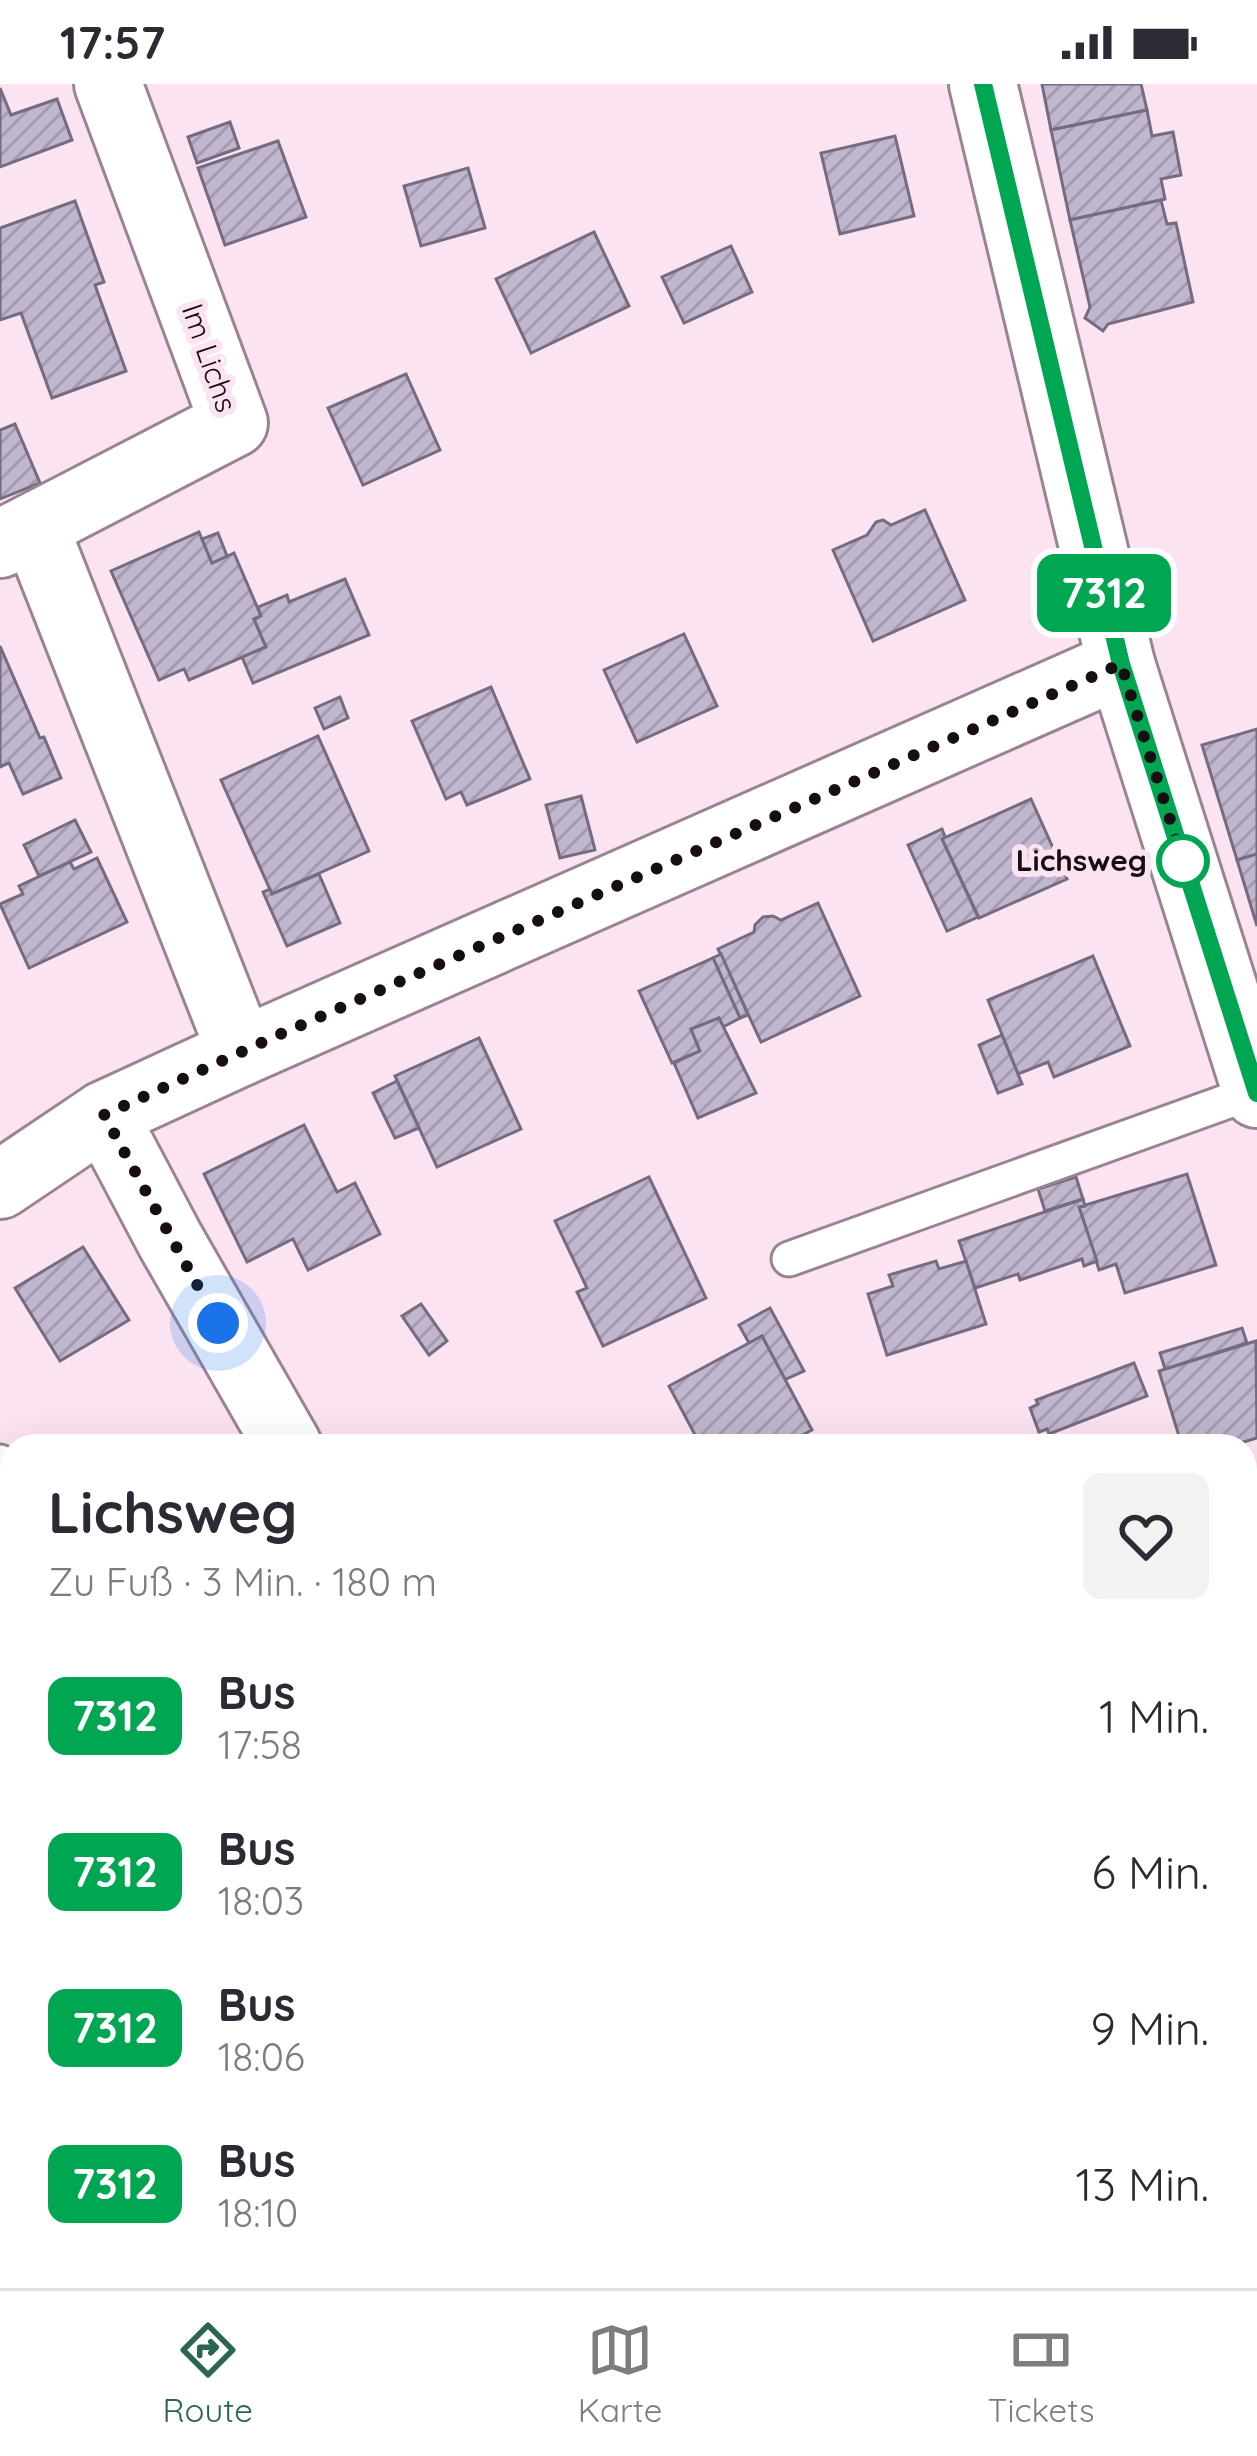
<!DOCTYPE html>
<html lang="de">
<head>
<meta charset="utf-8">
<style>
  :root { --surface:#fff; --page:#f2f2f3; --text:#2b2b33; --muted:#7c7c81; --line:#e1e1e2; --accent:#2b6650 }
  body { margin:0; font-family:Quicksand,sans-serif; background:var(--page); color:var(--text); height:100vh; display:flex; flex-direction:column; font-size:45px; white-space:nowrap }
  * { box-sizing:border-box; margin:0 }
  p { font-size:39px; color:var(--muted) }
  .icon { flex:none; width:66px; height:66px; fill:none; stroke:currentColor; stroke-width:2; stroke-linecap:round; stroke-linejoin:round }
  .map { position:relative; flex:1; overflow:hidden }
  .panel { position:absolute; left:0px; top:1350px; width:1257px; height:855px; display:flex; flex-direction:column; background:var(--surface); border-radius:36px 36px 0 0; box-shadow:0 12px 48px #0002 }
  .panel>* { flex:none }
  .badge { padding:0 24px; border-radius:18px; font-size:42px; line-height:78px }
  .you { position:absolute; width:60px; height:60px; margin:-30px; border:9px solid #fff; border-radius:50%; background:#1a73e8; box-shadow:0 0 0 18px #1a73e833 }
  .map>.badge { position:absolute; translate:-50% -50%; box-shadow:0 0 0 6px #fff }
  .round { display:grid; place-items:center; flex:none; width:126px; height:126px; border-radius:18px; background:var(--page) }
  .headline { display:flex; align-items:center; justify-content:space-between; height:204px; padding:0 48px }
  h1 { font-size:57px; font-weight:800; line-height:90px }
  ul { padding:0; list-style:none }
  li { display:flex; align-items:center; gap:36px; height:156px; padding:0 48px }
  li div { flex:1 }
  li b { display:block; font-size:45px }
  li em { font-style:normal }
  li .badge { min-width:132px; font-weight:700; text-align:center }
  .status { display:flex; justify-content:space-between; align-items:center; height:84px; padding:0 60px; background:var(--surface); direction:ltr }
  .status svg { height:33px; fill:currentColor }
  .tab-bar { display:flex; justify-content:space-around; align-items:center; height:168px; border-top:3px solid var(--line); background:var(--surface); font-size:33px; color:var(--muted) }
  .tab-bar a { display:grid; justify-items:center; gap:6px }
  .tab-bar .on { color:var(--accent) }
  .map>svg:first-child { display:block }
  .building { fill:url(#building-hatch); stroke:#756c80; stroke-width:3 }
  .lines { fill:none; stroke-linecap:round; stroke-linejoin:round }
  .lane-casing { stroke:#9a8492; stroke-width:39 }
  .street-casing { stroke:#9a8492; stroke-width:72 }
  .lane { stroke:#fff; stroke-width:33 }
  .street { stroke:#fff; stroke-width:66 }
  .line-casing { stroke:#fff; stroke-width:27 }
  .line { stroke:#00a651; stroke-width:18 }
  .walk { stroke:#160e13; stroke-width:12; stroke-dasharray:0 21.6 }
  .stop-dot { fill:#fff; stroke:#00a651; stroke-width:6 }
  .labels { text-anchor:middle; stroke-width:12; stroke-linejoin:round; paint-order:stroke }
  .street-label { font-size:30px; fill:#160e13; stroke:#fce3f2 }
  .stop-label { font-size:30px; font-weight:bold; fill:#160e13; stroke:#fce3f2; text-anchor:end }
</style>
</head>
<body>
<div class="status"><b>17:57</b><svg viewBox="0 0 49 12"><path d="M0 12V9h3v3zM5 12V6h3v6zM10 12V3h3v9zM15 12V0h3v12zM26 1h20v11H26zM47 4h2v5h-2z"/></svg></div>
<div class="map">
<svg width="1257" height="2204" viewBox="0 0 1257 2204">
  <defs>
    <pattern id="building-hatch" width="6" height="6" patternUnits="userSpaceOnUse" patternTransform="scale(3)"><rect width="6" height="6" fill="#c0b6cd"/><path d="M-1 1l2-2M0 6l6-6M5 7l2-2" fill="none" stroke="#a49baf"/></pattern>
  </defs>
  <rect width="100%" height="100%" fill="#fce3f2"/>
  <!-- building -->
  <g class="building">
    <polygon points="1042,0 1141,0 1147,26 1051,46"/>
    <polygon points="0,4 11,31 57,15 72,56 0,83"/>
    <polygon points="1147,26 1152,52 1173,48 1181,91 1161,95 1165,115 1070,136 1051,46"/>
    <polygon points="230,38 239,64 197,79 188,53"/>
    <polygon points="895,52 914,132 840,150 821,69"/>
    <polygon points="278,57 306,133 225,161 198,84"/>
    <polygon points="468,84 485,144 421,162 404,102"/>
    <polygon points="1161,116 1167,140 1176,139 1193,218 1108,240 1103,247 1085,234 1090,223 1070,136"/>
    <polygon points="75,117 104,198 95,201 126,287 52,314 21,229 0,236 0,144"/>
    <polygon points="594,148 629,222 531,269 496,195"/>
    <polygon points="731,162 752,208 684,239 662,193"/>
    <polygon points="406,290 440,366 363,401 328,324"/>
    <polygon points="15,340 40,399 0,415 0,346"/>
    <polygon points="925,426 965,516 873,557 833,466 867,451 876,438 883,436 891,441"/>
    <polygon points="199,448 212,479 234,469 261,532 254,535 266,563 189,596 184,585 159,596 111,487"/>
    <polygon points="218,449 227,472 212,479 202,455"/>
    <polygon points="345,495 369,551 253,599 242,573 266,563 254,535 261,532 258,523 287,511 289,518"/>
    <polygon points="684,550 717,622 637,658 604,586"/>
    <polygon points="0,562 40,654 44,653 61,694 23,710 9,679 0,683"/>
    <polygon points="491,603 530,695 467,721 461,708 446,715 412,637"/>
    <polygon points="340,613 348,634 324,645 315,624"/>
    <polygon points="1257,645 1257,770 1237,776 1202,661"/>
    <polygon points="318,652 369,767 272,810 221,696"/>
    <polygon points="581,712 595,766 560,774 546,721"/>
    <polygon points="1031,715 1067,795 979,834 942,755"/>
    <polygon points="75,736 91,768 39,792 24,761"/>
    <polygon points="942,745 945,753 942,755 978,833 947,847 908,761"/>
    <polygon points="1257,770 1257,842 1237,776"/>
    <polygon points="97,774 127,838 29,884 0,820 23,810 19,802 70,778 74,785"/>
    <polygon points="319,790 340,839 287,862 263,808 270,805 272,810"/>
    <polygon points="818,819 860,912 761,958 718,865 754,848 755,841 763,833 773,832 781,836"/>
    <polygon points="721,870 748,931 740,934 713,874"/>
    <polygon points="1093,872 1130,962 1054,993 1048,978 1018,990 988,916"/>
    <polygon points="713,874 740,934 723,943 719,934 691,945 700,967 672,979 639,907"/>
    <polygon points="719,934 756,1009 698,1034 674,979 700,967 691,945"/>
    <polygon points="1002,951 1022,1000 998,1009 979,961"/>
    <polygon points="479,954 521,1045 437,1083 395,992"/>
    <polygon points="397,997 419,1044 395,1054 373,1009"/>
    <polygon points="304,1041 337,1108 355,1099 380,1150 308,1186 293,1155 247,1178 204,1090"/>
    <polygon points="1187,1090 1216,1181 1125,1209 1116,1180 1099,1186 1079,1123"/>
    <polygon points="649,1093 706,1214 603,1262 577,1208 587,1204 555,1137"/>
    <polygon points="1076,1093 1083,1115 1045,1127 1038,1105"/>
    <polygon points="1083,1115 1085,1122 1079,1123 1097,1177 1084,1182 1082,1175 1020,1196 1018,1190 975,1204 959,1157"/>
    <polygon points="83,1163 129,1236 60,1277 15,1204"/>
    <polygon points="936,1177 939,1185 966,1177 986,1240 887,1271 868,1210 893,1202 889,1191"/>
    <polygon points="421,1220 447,1257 429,1271 402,1232"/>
    <polygon points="770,1224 804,1287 784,1296 762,1252 749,1259 739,1241"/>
    <polygon points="1242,1244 1247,1259 1165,1285 1160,1269"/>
    <polygon points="762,1252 812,1346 782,1362 701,1362 669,1302"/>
    <polygon points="1256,1257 1257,1354 1230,1362 1182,1362 1159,1287"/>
    <polygon points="1134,1279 1147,1312 1049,1350 1047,1345 1039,1348 1030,1324 1038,1320 1036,1316"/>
    <polygon points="1257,1397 1257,1502 1245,1506 1245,1402"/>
    <polygon points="1257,1591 1257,1691 1245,1696 1245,1595"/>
    <polygon points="12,1616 12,1647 0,1653 0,1623"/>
    <polygon points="1257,1729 1257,1801 1247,1805 1245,1733"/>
    <polygon points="0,1804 12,1825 12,1848 0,1855"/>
    <polygon points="1257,1923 1257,2042 1245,2046 1245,1927"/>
    <polygon points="12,2147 12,2193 73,2193 79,2204 0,2204 0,2153"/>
  </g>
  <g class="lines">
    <defs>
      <g id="lane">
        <polyline points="789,1175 1256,1007"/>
        <polyline points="0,1378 12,1401"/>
        <polyline points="1245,1522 1257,1517"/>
        <polyline points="0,1980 12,1998"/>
        <polyline points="146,2193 153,2204"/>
      </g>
      <g id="street">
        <polyline points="983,0 1121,580 1257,1010"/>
        <polyline points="35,444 241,968"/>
        <polyline points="0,460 234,339 108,0"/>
        <polyline points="104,1031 170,1156 288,1362"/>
        <polyline points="0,1101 104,1031 241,968 1121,580"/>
        <polyline points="1245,1873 1257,1869"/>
        <polyline points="751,2193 756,2204"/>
        <polyline points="508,2204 532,2193"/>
      </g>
    </defs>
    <!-- lane casing -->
    <use href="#lane" class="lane-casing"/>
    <!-- street casing -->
    <use href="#street" class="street-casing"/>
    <!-- lane -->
    <use href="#lane" class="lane"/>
    <!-- street -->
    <use href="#street" class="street"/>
  </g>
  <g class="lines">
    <defs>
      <polyline id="line" points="983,0 1121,580 1257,1009"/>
    </defs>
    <!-- line casing -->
    <use href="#line" class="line-casing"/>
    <!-- line -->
    <use href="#line" class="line"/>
    <!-- walk -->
    <polyline class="walk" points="218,1239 104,1031 283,949 1121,580 1183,777"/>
  </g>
  <!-- markers -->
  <circle class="stop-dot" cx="1183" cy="777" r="24"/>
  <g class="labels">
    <!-- street labels -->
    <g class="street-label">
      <text transform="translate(209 274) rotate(71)" y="10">Im Lichs</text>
    </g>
    <!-- stop labels -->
    <g class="stop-label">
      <text x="1147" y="787">Lichsweg</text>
    </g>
  </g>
</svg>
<div class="you" style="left:218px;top:1239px"></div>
<b class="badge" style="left:1104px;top:509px;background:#00a651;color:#fff">7312</b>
<section class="panel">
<div class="headline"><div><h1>Lichsweg</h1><p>Zu Fuß · 3 Min. · 180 m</p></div><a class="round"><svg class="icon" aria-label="heart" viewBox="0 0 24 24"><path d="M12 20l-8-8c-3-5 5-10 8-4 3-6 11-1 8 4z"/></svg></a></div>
<ul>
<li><span class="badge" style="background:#00a651;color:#fff">7312</span><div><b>Bus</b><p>17:58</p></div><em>1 Min.</em></li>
<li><span class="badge" style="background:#00a651;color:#fff">7312</span><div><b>Bus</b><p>18:03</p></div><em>6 Min.</em></li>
<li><span class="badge" style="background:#00a651;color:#fff">7312</span><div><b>Bus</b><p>18:06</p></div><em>9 Min.</em></li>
<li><span class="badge" style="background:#00a651;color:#fff">7312</span><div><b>Bus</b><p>18:10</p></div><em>13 Min.</em></li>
</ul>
</section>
</div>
<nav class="tab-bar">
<a class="on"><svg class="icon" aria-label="directions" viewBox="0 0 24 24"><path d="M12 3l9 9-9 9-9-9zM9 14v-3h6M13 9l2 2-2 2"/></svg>Route</a>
<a><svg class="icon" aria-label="map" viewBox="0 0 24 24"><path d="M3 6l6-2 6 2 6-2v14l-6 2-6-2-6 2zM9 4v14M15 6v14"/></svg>Karte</a>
<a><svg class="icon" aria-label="tickets" viewBox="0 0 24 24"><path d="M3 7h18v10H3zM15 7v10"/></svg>Tickets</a>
</nav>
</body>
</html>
